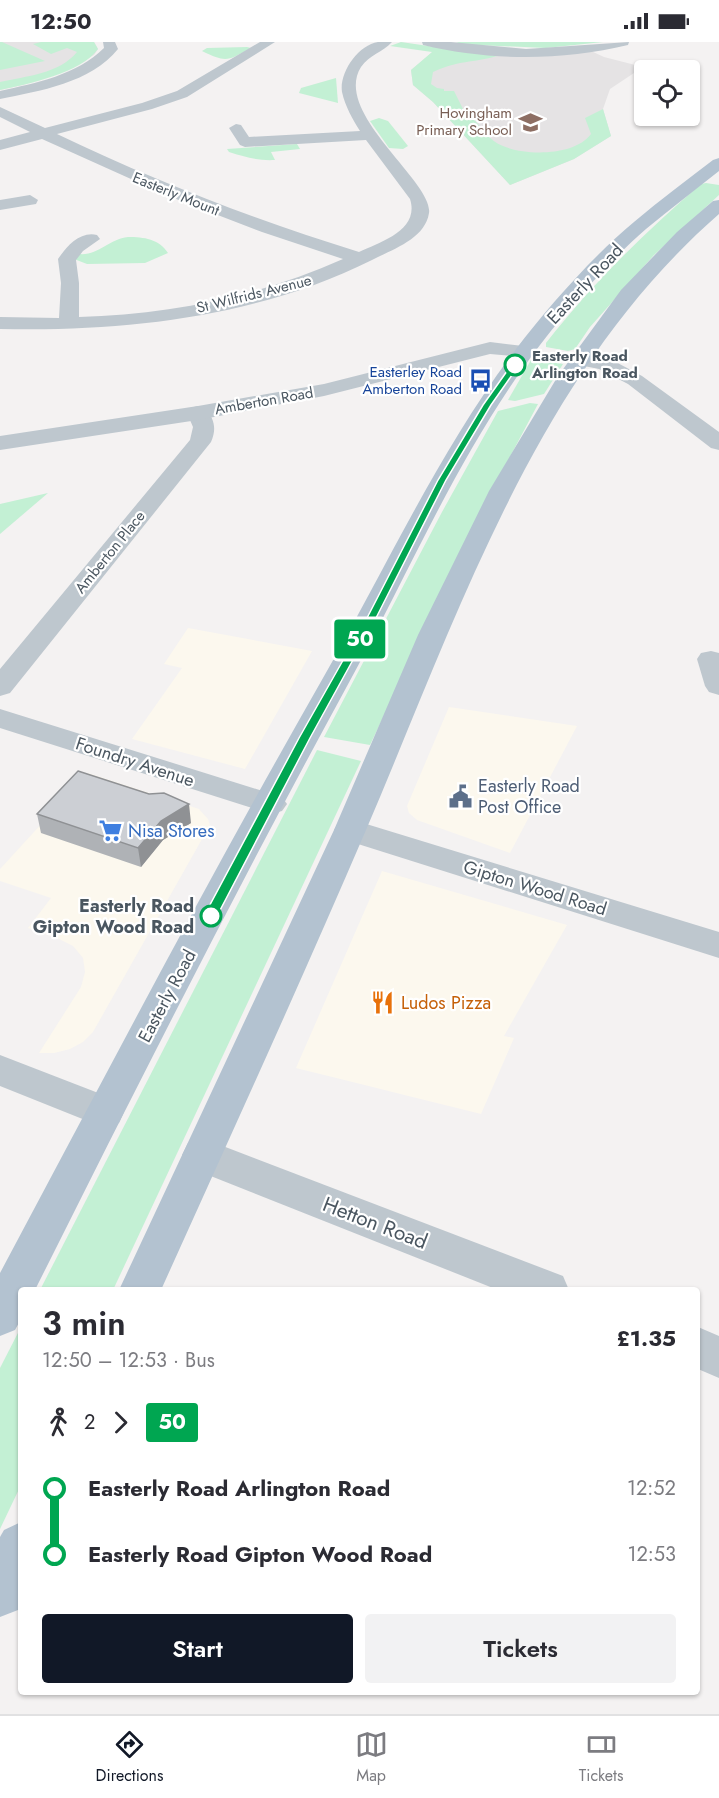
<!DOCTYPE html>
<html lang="en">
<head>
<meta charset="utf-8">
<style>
  :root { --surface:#fff; --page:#f2f2f3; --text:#2b2b33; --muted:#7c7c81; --line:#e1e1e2; --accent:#111827 }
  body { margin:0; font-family:Jost,sans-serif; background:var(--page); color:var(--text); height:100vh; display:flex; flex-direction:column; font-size:22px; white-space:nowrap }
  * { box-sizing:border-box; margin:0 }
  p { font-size:20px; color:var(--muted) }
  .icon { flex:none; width:33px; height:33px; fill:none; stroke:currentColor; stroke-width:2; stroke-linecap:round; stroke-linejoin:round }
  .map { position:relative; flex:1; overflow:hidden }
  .sheet { position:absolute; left:18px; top:1245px; width:682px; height:408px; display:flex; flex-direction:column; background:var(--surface); border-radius:6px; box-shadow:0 2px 4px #0004 }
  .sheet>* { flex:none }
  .badge { padding:0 12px; border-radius:4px; font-size:21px; line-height:39px }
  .controls { position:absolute; left:634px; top:18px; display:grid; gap:12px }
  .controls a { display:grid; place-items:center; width:66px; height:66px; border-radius:6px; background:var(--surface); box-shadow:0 2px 4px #0004; font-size:30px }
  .map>.badge { position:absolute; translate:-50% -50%; box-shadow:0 0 0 3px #fff }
  .legs { display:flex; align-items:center; gap:9px; height:66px; padding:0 24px; font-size:20px }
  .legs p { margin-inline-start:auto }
  .summary { display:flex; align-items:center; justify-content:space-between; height:102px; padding:0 24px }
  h1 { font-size:33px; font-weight:600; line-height:45px }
  .action { display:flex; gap:12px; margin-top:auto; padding:12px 24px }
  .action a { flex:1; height:69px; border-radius:6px; background:var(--accent); color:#fff; font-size:24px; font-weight:600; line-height:69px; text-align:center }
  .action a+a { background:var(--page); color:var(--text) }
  ul { padding:0 24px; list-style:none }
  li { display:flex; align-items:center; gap:21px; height:66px; font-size:22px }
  li i { display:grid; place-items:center; width:9px; height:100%; margin:0 8px; background:currentColor }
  li i::after { content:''; width:15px; height:15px; margin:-8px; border:4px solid; border-radius:50%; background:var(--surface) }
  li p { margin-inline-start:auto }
  li:first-child i { background:linear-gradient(#0000 50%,currentColor 0) }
  li:last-child i { background:linear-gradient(currentColor 50%,#0000 0) }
  .status { display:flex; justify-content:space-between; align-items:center; height:42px; padding:0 30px; background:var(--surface); direction:ltr }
  .status svg { height:16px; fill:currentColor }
  .tabs { display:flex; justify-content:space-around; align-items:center; height:84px; border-top:2px solid var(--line); background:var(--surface); font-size:16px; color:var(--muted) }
  .tabs a { display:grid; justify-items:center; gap:3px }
  .tabs .selected { color:var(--accent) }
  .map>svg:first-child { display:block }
  .commercial { fill:#fcf8ee }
  .education { fill:#e5e3e4 }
  .green { fill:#c3f0d4 }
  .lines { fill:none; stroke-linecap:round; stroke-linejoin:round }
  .minor { fill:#bec7ce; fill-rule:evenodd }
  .tertiary { fill:#bec7ce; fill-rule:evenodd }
  .primary { fill:#b3c2d0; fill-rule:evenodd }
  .wall { fill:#afb2b6 }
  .shaded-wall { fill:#8f9194 }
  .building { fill:#cccfd4; stroke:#8f9194; stroke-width:1.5 }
  .line-1 { fill:#00a651; stroke:#fff; stroke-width:1.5 }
  .stop-1-dot { fill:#fff; stroke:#00a651; stroke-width:3 }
  .labels { text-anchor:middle; stroke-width:4.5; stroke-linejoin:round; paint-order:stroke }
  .far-education-label { font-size:15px; fill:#785e54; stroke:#fff; text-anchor:end }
  .far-street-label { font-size:15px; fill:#4a5660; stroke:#fff }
  .far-stop-label { font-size:15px; font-weight:bold; fill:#4a5660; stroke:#fff; text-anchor:start }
  .far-transit-label { font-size:15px; fill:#164399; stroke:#fff; text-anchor:end }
  .street-label { font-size:18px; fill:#4a5660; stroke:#fff }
  .service-label { font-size:18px; fill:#4e5e75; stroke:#fff; text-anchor:start }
  .shop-label { font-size:18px; fill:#366cbe; stroke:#fff; text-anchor:start }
  .stop-label { font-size:18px; font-weight:bold; fill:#4a5660; stroke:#fff; text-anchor:end }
  .food-label { font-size:18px; fill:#c56008; stroke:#fff; text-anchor:start }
  .near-street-label { font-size:21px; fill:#4a5660; stroke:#fff }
</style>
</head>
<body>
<div class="status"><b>12:50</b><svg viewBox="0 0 49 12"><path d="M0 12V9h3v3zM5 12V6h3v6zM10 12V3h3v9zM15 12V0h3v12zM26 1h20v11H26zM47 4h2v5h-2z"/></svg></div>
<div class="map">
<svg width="719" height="1672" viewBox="0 0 719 1672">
  <rect width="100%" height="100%" fill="#f4f2f2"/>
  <!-- commercial -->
  <g class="commercial">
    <polygon points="188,586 312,609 245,727 132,697 182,626 164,622"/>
    <polygon points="449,665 577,684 510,811 417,778 409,771 407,764"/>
    <polygon points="88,731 199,767 208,777 210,783 93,990 83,1000 70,1007 54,1011 39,1011 81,945 85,930 83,916 73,904 59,897 28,886 51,856 0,839 0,827"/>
    <polygon points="382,829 567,883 504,994 514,996 481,1072 296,1026"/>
  </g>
  <!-- education -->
  <g class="education">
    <polygon points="0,0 94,0 98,7 94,13 66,28 23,43 0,48"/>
    <polygon points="439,5 591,9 604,15 643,25 610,47 603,67 611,94 574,117 510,143 433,60 413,43 411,28"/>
  </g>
  <!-- green -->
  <g class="green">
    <polygon points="0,0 2,0 45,19 0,28"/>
    <path d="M41,0H94L98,7C81,31 28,42 0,48V40C26,34 59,32 77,10L67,6L51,12L33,2Z"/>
    <path d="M401,0L497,14C473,21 458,18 433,30L431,42L437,46L444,47V49H454L467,75H472C481,85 489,99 503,104C526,114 575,114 591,92L585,76L603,67L611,94L574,117L510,143L433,60L413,43L411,28L432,10L390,4Z"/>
    <polygon points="459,0 603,0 546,6 453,2"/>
    <path d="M247,5L251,6C227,19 227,21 202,9L207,6Z"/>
    <polygon points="336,36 338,61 299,51 301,46"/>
    <polygon points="379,76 388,79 408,104 403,107 389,106 370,79"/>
    <path d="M297,102L300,107L271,110L275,118C258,119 245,115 229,110L227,107Z"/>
    <path d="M706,141L719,143V153L654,213L590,285L575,307L568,309L546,305V301C593,241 643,192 701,142Z"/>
    <path d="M128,195C144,195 159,197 168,211L145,221L87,222L74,217L79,212C98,214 109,197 128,195Z"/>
    <polygon points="538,317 563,322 544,352 515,359 508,358 531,318"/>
    <polygon points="530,361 538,362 476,479 370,703 324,695 442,470 498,369"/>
    <polygon points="48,451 0,492 0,462"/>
    <polygon points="317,708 361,719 113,1248 40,1248"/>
    <polygon points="21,1285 21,1443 0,1487 0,1326"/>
  </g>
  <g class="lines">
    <!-- minor -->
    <g class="minor">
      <path d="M260,0H275L187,55L152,67L57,92C155,139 255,178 359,210C381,200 420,188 410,157L366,98L245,105L240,103L229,86L236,82L241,83L249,95L360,89C353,78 345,64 342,50C339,31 358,3 378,0C383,0 388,0 392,0C383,10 369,13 361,25C332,71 434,140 429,171C425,197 393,207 372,218C258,275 126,290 0,287V275L59,276L61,241L58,217C67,204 80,189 97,193L100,197L83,209L76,218L79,241V275C170,273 260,254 343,217L262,190L171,155L42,97L0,108V98L30,90L0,75V65L45,86L142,61L177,49Z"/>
      <polygon points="30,153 38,158 36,162 0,168 0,158"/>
      <polygon points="581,312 612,318 642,334 719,390 719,408 711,406 628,342 599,327 574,322 571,318 574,314"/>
      <path d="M198,364L206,366C214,378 217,386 211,400L10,651L0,654V627L190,398L193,385L187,371L190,366Z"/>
      <polygon points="711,609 719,611 719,653 709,650 705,644 697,617 701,611"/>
      <polygon points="350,777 719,890 719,916 339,796 334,788 339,780"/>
      <polygon points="0,1013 119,1059 124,1070 119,1081 105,1086 0,1044"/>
      <polygon points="202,1096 563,1234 569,1248 498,1248 188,1125 182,1113 188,1101"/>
      <polygon points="698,1285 719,1294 719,1336 698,1327"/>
    </g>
    <!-- tertiary -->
    <g class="tertiary">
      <path d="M103,0H115L118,7C91,41 39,49 0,57V49C36,41 77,33 104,6Z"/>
      <path d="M422,0H451L526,7L629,0L628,3C562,19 489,19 423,3Z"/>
      <polygon points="490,300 532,305 535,309 532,313 525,315 490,312 324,354 198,378 0,408 0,394 198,364 324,342"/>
      <polygon points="0,667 282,755 287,762 282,769 271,772 0,686"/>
    </g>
    <!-- primary -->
    <g class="primary">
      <path d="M719,116V129C695,148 670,167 646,187C607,221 562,273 531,315C456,417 407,535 346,646C238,844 136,1046 35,1248H21V1277L15,1288L0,1294V1231C106,1032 211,832 323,636C386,526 439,409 516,307C548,265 594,213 634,180C660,158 687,138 713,118Z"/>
      <path d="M719,158V172C536,332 459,571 366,788C300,942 230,1095 161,1248H119L334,788L418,593L489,449L558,334L621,248L677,190L713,159Z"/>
      <polygon points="21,1480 21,1561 18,1568 0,1575 0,1495 4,1488"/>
    </g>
  </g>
  <!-- wall -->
  <polygon class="wall" points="37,772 191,781 163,798 141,825 41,791"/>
  <!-- shaded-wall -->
  <polygon class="shaded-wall" points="189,762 191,781 163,798 141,825 138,806 161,779"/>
  <!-- building -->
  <polygon class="building" points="78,729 149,752 164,751 189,762 161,779 138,806 37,772"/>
  <!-- line-1 -->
  <polygon class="line-1" points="512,322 519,323 491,363 446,438 376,576 310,696 217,874 211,878 206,877 204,874 299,696 367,576 438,438 483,363"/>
  <!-- icons -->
  <defs>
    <symbol id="school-bare" viewBox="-9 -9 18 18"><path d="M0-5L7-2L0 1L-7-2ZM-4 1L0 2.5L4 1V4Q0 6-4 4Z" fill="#8d6e63" stroke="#fff" stroke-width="2.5" paint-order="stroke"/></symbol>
    <symbol id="bus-bare" viewBox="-9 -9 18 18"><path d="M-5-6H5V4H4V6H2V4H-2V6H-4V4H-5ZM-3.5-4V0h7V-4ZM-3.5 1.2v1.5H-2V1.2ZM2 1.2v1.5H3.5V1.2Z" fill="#1a4fb4" stroke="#fff" stroke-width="2.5" paint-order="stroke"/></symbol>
    <symbol id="civic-bare" viewBox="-9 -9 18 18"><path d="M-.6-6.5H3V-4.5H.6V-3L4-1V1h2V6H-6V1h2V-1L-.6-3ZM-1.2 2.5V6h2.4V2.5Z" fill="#5c6f8a" stroke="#fff" stroke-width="2.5" paint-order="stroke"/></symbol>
    <symbol id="supermarket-bare" viewBox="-9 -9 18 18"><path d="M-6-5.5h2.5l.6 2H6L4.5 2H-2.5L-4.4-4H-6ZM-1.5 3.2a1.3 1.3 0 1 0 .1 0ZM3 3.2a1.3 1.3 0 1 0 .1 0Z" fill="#3f7fe0" stroke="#fff" stroke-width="2.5" paint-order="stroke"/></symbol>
    <symbol id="restaurant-bare" viewBox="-9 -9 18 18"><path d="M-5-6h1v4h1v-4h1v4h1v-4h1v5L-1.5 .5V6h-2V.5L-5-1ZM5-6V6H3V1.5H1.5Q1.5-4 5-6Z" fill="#e8710a" stroke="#fff" stroke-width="2.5" paint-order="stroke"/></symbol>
  </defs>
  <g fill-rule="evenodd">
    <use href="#school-bare" x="514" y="64" width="33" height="33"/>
    <use href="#bus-bare" x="464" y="322" width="33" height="33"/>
    <use href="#civic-bare" x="444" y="738" width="33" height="33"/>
    <use href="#supermarket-bare" x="94" y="772" width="33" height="33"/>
    <use href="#restaurant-bare" x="366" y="944" width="33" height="33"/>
  </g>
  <!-- markers -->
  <g class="stop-1-dot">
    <circle cx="515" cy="323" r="10"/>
    <circle cx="211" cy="874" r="10"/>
  </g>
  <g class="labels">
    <!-- far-education labels -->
    <g class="far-education-label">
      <text x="512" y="76">Hovingham<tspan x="512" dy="17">Primary School</tspan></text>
    </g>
    <!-- far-street labels -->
    <g class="far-street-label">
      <text transform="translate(176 152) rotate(22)" y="5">Easterly Mount</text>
      <text transform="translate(254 252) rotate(-14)" y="5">St Wilfrids Avenue</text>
      <text transform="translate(264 359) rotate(-10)" y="5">Amberton Road</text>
      <text transform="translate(110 510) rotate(-51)" y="5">Amberton Place</text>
    </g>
    <!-- far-stop labels -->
    <g class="far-stop-label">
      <text x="532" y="319">Easterly Road<tspan x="532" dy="17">Arlington Road</tspan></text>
    </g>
    <!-- far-transit labels -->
    <g class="far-transit-label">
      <text x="462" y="335">Easterley Road<tspan x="462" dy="17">Amberton Road</tspan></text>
    </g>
    <!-- street labels -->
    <g class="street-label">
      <text transform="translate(585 242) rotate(-47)" y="6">Easterly Road</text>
      <text transform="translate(135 720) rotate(18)" y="6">Foundry Avenue</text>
      <text transform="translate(535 846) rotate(17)" y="6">Gipton Wood Road</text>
      <text transform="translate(167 954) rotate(-62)" y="6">Easterly Road</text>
    </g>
    <!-- service labels -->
    <g class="service-label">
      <text x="478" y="750">Easterly Road<tspan x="478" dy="21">Post Office</tspan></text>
    </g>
    <!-- shop labels -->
    <g class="shop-label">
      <text x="128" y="795">Nisa Stores</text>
    </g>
    <!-- stop labels -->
    <g class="stop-label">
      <text x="194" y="870">Easterly Road<tspan x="194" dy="21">Gipton Wood Road</tspan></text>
    </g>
    <!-- food labels -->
    <g class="food-label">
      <text x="401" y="967">Ludos Pizza</text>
    </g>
    <!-- near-street labels -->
    <g class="near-street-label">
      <text transform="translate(375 1181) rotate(21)" y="7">Hetton Road</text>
    </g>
  </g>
</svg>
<div class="controls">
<a><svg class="icon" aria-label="locate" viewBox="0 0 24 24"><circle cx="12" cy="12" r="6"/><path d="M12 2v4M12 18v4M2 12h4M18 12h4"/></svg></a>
</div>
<b class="badge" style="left:360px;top:597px;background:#00a651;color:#fff">50</b>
<section class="sheet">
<div class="summary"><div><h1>3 min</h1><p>12:50 – 12:53 · Bus</p></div><b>£1.35</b></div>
<div class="legs"><svg class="icon" aria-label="walk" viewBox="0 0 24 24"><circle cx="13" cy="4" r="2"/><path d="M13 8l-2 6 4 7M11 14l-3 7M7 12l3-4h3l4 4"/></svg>2<svg class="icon" aria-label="forward" viewBox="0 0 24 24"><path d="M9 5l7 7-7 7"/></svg><b class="badge" style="background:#00a651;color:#fff">50</b></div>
<ul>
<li><i style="color:#00a651"></i><b>Easterly Road Arlington Road</b><p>12:52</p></li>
<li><i style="color:#00a651"></i><b>Easterly Road Gipton Wood Road</b><p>12:53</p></li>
</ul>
<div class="action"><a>Start</a><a>Tickets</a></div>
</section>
</div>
<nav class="tabs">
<a class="selected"><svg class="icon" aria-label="directions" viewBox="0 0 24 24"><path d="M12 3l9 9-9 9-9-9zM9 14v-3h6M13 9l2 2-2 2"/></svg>Directions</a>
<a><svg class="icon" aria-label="map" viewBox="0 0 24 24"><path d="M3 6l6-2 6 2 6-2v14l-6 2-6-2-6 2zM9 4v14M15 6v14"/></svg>Map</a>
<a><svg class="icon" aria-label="tickets" viewBox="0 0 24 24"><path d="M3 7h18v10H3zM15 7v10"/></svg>Tickets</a>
</nav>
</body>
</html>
